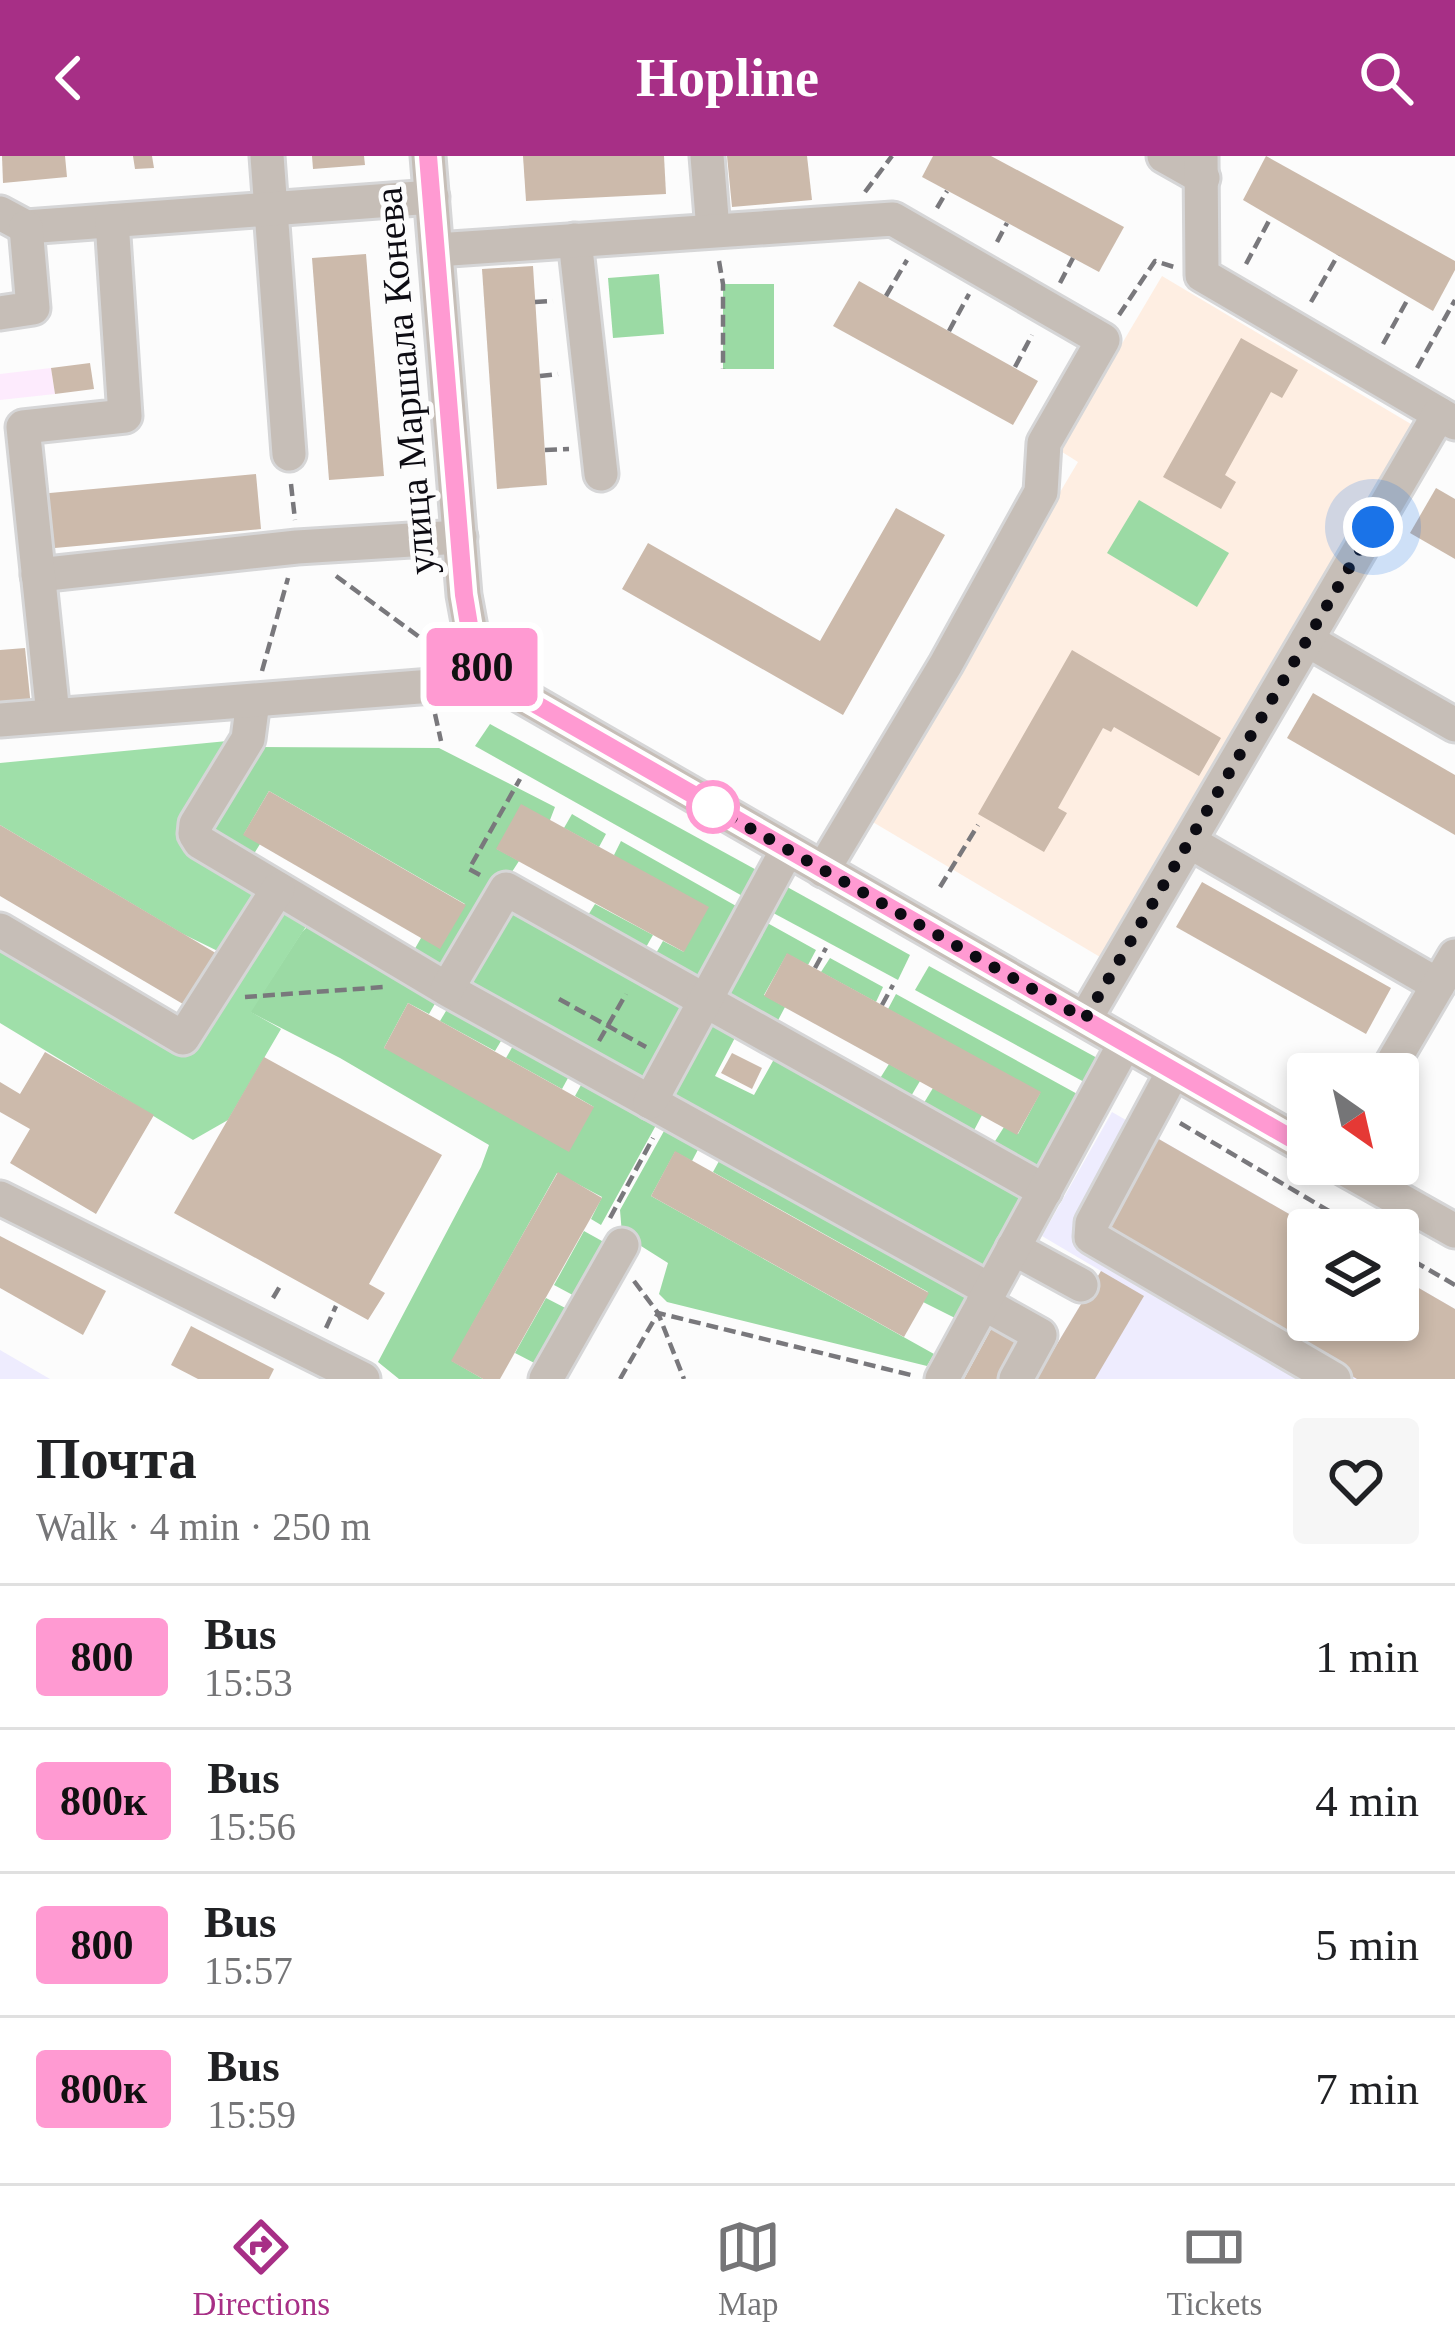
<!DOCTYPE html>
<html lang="en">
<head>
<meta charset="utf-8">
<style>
  :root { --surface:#fff; --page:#f6f6f6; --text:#202124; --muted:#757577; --line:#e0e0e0; --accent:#a72f86 }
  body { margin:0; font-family:Georgia,serif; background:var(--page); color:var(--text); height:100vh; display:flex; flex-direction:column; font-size:45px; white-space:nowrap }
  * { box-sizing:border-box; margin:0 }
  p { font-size:39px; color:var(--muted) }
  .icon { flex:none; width:66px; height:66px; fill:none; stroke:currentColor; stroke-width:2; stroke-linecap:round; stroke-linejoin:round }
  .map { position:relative; height:1223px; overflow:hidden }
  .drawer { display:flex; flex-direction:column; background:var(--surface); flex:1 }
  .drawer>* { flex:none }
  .badge { padding:0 24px; border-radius:9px; font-size:42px; line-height:78px }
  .needle { width:78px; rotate:146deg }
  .tools { position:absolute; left:1287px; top:897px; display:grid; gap:24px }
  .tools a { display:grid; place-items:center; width:132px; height:132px; border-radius:12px; background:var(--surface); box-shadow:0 6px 18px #0003; font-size:60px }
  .you { position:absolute; width:60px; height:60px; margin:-30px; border:9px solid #fff; border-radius:50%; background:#1a73e8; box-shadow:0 0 0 18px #1a73e833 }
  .map>.badge { position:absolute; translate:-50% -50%; box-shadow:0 0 0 6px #fff }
  .round { display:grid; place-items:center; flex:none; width:126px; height:126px; border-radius:12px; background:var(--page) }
  .head { display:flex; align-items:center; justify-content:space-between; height:204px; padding:0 36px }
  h1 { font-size:57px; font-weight:700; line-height:90px }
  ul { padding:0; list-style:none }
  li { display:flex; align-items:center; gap:36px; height:144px; padding:0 36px; border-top:3px solid var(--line) }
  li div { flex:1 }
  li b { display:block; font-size:45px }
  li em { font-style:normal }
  li .badge { min-width:132px; font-weight:700; text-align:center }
  header { display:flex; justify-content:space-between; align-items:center; height:156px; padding:0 36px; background:var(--accent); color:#fff; font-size:54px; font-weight:700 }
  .tabs { display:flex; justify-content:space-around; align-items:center; height:168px; border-top:3px solid var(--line); background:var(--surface); font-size:33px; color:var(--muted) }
  .tabs a { display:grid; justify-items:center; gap:6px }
  .tabs .on { color:var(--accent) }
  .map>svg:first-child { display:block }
  .built { fill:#eeecfe }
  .industrial { fill:#fdebfd }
  .education { fill:#feeee2 }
  .green { fill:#9bdaa4 }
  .forest { fill:#9fdfa9 }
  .building { fill:#ccbaab }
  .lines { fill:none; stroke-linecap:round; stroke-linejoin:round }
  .minor-casing { stroke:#d6d6d7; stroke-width:39 }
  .path { stroke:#79787c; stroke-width:4.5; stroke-dasharray:12 6; stroke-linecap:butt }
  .minor { stroke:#c6beb7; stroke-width:33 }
  .line-casing { stroke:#fff; stroke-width:27 }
  .line { stroke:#ff9ad2; stroke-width:18 }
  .walk { stroke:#0d0c13; stroke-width:12; stroke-dasharray:0 21.6 }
  .stop-dot { fill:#fff; stroke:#ff9ad2; stroke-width:6 }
  .labels { text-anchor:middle; stroke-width:10; stroke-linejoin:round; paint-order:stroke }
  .street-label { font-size:39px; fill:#0d0c13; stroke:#fcfcfc }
</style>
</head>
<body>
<header><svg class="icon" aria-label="back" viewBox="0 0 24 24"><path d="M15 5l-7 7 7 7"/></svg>Hopline<svg class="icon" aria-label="search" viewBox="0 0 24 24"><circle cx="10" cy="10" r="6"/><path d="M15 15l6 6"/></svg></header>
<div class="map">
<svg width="1455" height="1223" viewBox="0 0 1455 1223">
  <rect width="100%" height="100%" fill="#fcfcfc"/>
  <!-- built -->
  <g class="built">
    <polygon points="1112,956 1317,1074 1308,1074 1308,1164 1398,1164 1398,1120 1455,1153 1455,1223 1036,1223 1101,1115 1042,1080"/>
    <polygon points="0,1194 50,1223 0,1223"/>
  </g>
  <!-- industrial -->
  <polygon class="industrial" points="51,212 55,238 0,244 0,218"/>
  <!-- education -->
  <polygon class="education" points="1162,120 1416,271 1100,801 866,662 1078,306 1059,294"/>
  <!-- green -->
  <g class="green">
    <polygon points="659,118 664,178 613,182 608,122"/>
    <rect x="723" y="128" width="51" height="85"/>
    <polygon points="1139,344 1229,397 1197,451 1107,397"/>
    <polygon points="490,568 762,717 746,742 475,590"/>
    <polygon points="259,591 439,592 555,651 550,664 497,693 519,705 448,814 409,803 421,782 465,748 269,635 244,678 260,688 249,706 206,676"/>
    <polygon points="572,658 606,678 599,691 564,672"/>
    <polygon points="621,685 745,755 698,827 651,806 663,785 684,796 614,699"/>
    <polygon points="780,727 910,799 898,824 764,752"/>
    <polygon points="595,748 653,779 641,800 582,769"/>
    <polygon points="515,750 689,847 651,930 471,842 465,817"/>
    <polygon points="760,763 816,794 808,809 787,798 764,839 785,851 773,874 724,845"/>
    <polygon points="319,769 440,839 429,858 408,847 384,892 594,951 575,940 586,920 660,962 601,1069 591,1063 602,1041 557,1017 452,1205 483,1223 399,1223 378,1206 481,1011 489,989 340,902 250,856 302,776 308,770"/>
    <polygon points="830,802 883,831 876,846 821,816"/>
    <polygon points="929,810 1099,903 1086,927 915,834"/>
    <polygon points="896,838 1081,940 1034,1016 990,993 1004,971 1018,978 1040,937 888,853"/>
    <polygon points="452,845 507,875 495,895 440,865"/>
    <polygon points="711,865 739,874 715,920 754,939 778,896 1023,1041 982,1114 668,939"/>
    <polygon points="518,881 574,911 562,933 506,902"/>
    <polygon points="889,908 920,925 907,947 879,924"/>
    <polygon points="933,932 982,959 970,982 919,955"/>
    <polygon points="669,966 703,984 692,1005 675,996 651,1040 934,1198 927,1210 667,1146 659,1138 668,1107 622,1078 620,1054"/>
    <polygon points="724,996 966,1133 968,1141 955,1162 923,1146 928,1136 713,1016"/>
    <polygon points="584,1075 611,1090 582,1144 554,1129"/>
    <polygon points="546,1142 575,1157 544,1212 515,1197"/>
  </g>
  <!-- forest -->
  <polygon class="forest" points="248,583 196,668 316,755 251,856 281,873 228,964 193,984 0,867 0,774 184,883 234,803 183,778 0,669 0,607"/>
  <!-- building -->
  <g class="building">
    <polygon points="2,0 65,0 67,21 3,27"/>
    <polygon points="133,0 152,0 154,12 135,13"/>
    <polygon points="312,0 364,0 365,9 313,13"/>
    <polygon points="523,0 664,0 666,38 526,45"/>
    <polygon points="727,0 807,0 812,44 732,51"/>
    <polygon points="933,0 991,0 1124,71 1099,116 922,21"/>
    <polygon points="1266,0 1455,105 1455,114 1433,155 1243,44"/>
    <polygon points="366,98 384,320 329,324 312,102"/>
    <polygon points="533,110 547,329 497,333 482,113"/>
    <polygon points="859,125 1038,225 1013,269 833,170"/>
    <polygon points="1241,182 1298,214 1282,242 1271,236 1225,319 1236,326 1221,353 1163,321"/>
    <polygon points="90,207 94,233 55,238 51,212"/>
    <polygon points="256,318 261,373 44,393 39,338"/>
    <polygon points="1436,332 1455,343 1455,403 1410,377"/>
    <polygon points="896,352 945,379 843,559 622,433 648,387 820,485"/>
    <polygon points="25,492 31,551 0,554 0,494"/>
    <polygon points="1072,494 1221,582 1199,620 1114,571 1111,576 1103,572 1058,652 1067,657 1044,696 978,658"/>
    <polygon points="1313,537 1455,619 1455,679 1287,582"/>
    <polygon points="269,635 466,749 440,793 243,679"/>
    <polygon points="521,648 709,751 684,796 496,693"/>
    <polygon points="0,669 219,799 188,851 0,740"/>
    <polygon points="1202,726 1391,832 1366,878 1176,771"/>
    <polygon points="787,797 1041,936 1017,979 764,840"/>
    <polygon points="408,847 594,951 569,996 384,892"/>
    <polygon points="45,896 154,959 96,1058 10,1007 30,973 0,956 0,926 20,938"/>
    <polygon points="732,897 762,912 752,933 721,917"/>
    <polygon points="264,901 442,999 369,1128 385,1137 368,1164 174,1057"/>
    <polygon points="1157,982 1317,1074 1308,1074 1308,1164 1398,1164 1398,1120 1455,1153 1455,1223 1357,1223 1102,1077"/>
    <polygon points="675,995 929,1137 904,1181 651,1040"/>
    <polygon points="558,1016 602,1042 500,1223 483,1223 451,1205"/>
    <polygon points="0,1080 106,1135 83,1179 0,1132"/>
    <polygon points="1101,1115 1144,1140 1095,1223 1036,1223"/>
    <polygon points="995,1166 1025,1182 1002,1223 964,1223"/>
    <polygon points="191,1170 274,1213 269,1223 198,1223 171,1209"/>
  </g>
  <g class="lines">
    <defs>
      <g id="minor">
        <polyline points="267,0 289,298"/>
        <polyline points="428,0 464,439 473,488 482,512"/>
        <polyline points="707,0 713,74"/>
        <polyline points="1164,0 1203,22"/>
        <polyline points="1201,0 1202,119 1455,267"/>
        <polyline points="0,57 26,71 432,41"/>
        <polyline points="575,84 601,318"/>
        <polyline points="436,94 893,63 1103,184 1044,287 1041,336 946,508 823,714"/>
        <polyline points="0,157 33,152 26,71"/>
        <polyline points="38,419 297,391 460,381"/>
        <polyline points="1307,484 1455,569"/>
        <polyline points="482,512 511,534 1308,992"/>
        <polyline points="253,545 248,583 196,668 195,678 200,686 450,835 990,1134"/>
        <polyline points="53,559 23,271 125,260 112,65"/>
        <polyline points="0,564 432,530 482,512"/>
        <polyline points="1190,686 1438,829"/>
        <polyline points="0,774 183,882 278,733"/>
        <polyline points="447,833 506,733 1045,1035"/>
        <polyline points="1085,863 1439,258"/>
        <polyline points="1173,916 1092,1067 1091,1081 1334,1223"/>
        <polyline points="1386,918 1455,800"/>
        <polyline points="650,946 787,694"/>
        <polyline points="1336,1008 1455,1075"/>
        <polyline points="0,1042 363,1223"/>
        <polyline points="1013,1092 1081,1129"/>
        <polyline points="983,1147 1040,1179 1016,1223"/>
        <polyline points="546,1223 622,1089"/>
        <polyline points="942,1223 1125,887"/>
      </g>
    </defs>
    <!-- minor casing -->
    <use href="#minor" class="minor-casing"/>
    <!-- path -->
    <g class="path">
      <polyline points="865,36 892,0"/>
      <polyline points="937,52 947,35"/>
      <polyline points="997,86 1007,67"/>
      <polyline points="719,105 723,128 723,213"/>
      <polyline points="1246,108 1271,61"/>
      <polyline points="1060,127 1073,102"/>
      <polyline points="886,140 907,104"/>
      <polyline points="535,146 553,145"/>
      <polyline points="1311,146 1338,99"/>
      <polyline points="1119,159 1155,105 1174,111"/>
      <polyline points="949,175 969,138"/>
      <polyline points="1383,188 1409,141"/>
      <polyline points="1015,211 1032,179"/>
      <polyline points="1417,212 1455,144"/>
      <polyline points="540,220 558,218"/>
      <polyline points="545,294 569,293"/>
      <polyline points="291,328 295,364"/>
      <polyline points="336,420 429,488"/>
      <polyline points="262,515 288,422"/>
      <polyline points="435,558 441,585"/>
      <polyline points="480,719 469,713 520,623"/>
      <polyline points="940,731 978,669"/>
      <polyline points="815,812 826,792"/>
      <polyline points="245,841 384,831"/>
      <polyline points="559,843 646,891"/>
      <polyline points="882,849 893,829"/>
      <polyline points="599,885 626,838"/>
      <polyline points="1180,967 1361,1074"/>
      <polyline points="610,1062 653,982"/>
      <polyline points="1398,1096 1455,1129"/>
      <polyline points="634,1125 658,1157 684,1223"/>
      <polyline points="273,1142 282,1127"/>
      <polyline points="326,1172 336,1150"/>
      <polyline points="620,1223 658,1157 911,1219"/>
    </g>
    <!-- minor -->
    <use href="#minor" class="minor"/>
  </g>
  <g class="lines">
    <defs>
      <path id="line" d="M428,0L464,439C473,489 469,502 511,534L1308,992"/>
    </defs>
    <!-- line casing -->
    <use href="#line" class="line-casing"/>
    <!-- line -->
    <use href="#line" class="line"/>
    <!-- walk -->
    <polyline class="walk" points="713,651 1085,863 1373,371"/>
  </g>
  <!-- markers -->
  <circle class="stop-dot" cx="713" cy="651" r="24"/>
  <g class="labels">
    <!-- street labels -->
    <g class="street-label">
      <text transform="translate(404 225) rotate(-95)" y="14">улица Маршала Конева</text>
    </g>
  </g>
</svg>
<div class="tools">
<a><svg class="needle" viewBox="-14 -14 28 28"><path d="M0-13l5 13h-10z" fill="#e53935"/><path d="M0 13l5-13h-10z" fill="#757577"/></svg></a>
<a><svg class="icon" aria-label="layers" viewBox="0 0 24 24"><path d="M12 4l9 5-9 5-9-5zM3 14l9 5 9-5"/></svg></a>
</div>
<div class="you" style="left:1373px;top:371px"></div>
<b class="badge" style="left:482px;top:511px;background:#ff9ad2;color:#111">800</b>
</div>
<section class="drawer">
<div class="head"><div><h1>Почта</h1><p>Walk · 4 min · 250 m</p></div><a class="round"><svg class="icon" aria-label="heart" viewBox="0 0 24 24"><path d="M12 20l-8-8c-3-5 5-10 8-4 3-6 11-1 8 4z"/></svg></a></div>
<ul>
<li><span class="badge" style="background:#ff9ad2;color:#111">800</span><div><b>Bus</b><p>15:53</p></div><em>1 min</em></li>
<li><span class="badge" style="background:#ff9ad2;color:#111">800к</span><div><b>Bus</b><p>15:56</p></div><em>4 min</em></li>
<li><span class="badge" style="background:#ff9ad2;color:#111">800</span><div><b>Bus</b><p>15:57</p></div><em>5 min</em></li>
<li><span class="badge" style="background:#ff9ad2;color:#111">800к</span><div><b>Bus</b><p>15:59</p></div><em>7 min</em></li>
</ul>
</section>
<nav class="tabs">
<a class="on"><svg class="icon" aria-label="directions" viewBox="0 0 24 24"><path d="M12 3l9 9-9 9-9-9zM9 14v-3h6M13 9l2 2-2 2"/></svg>Directions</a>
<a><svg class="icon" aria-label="map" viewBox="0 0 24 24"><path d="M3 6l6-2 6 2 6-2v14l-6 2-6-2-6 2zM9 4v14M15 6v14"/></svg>Map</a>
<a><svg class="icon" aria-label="tickets" viewBox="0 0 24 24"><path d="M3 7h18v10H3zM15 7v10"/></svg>Tickets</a>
</nav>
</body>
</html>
